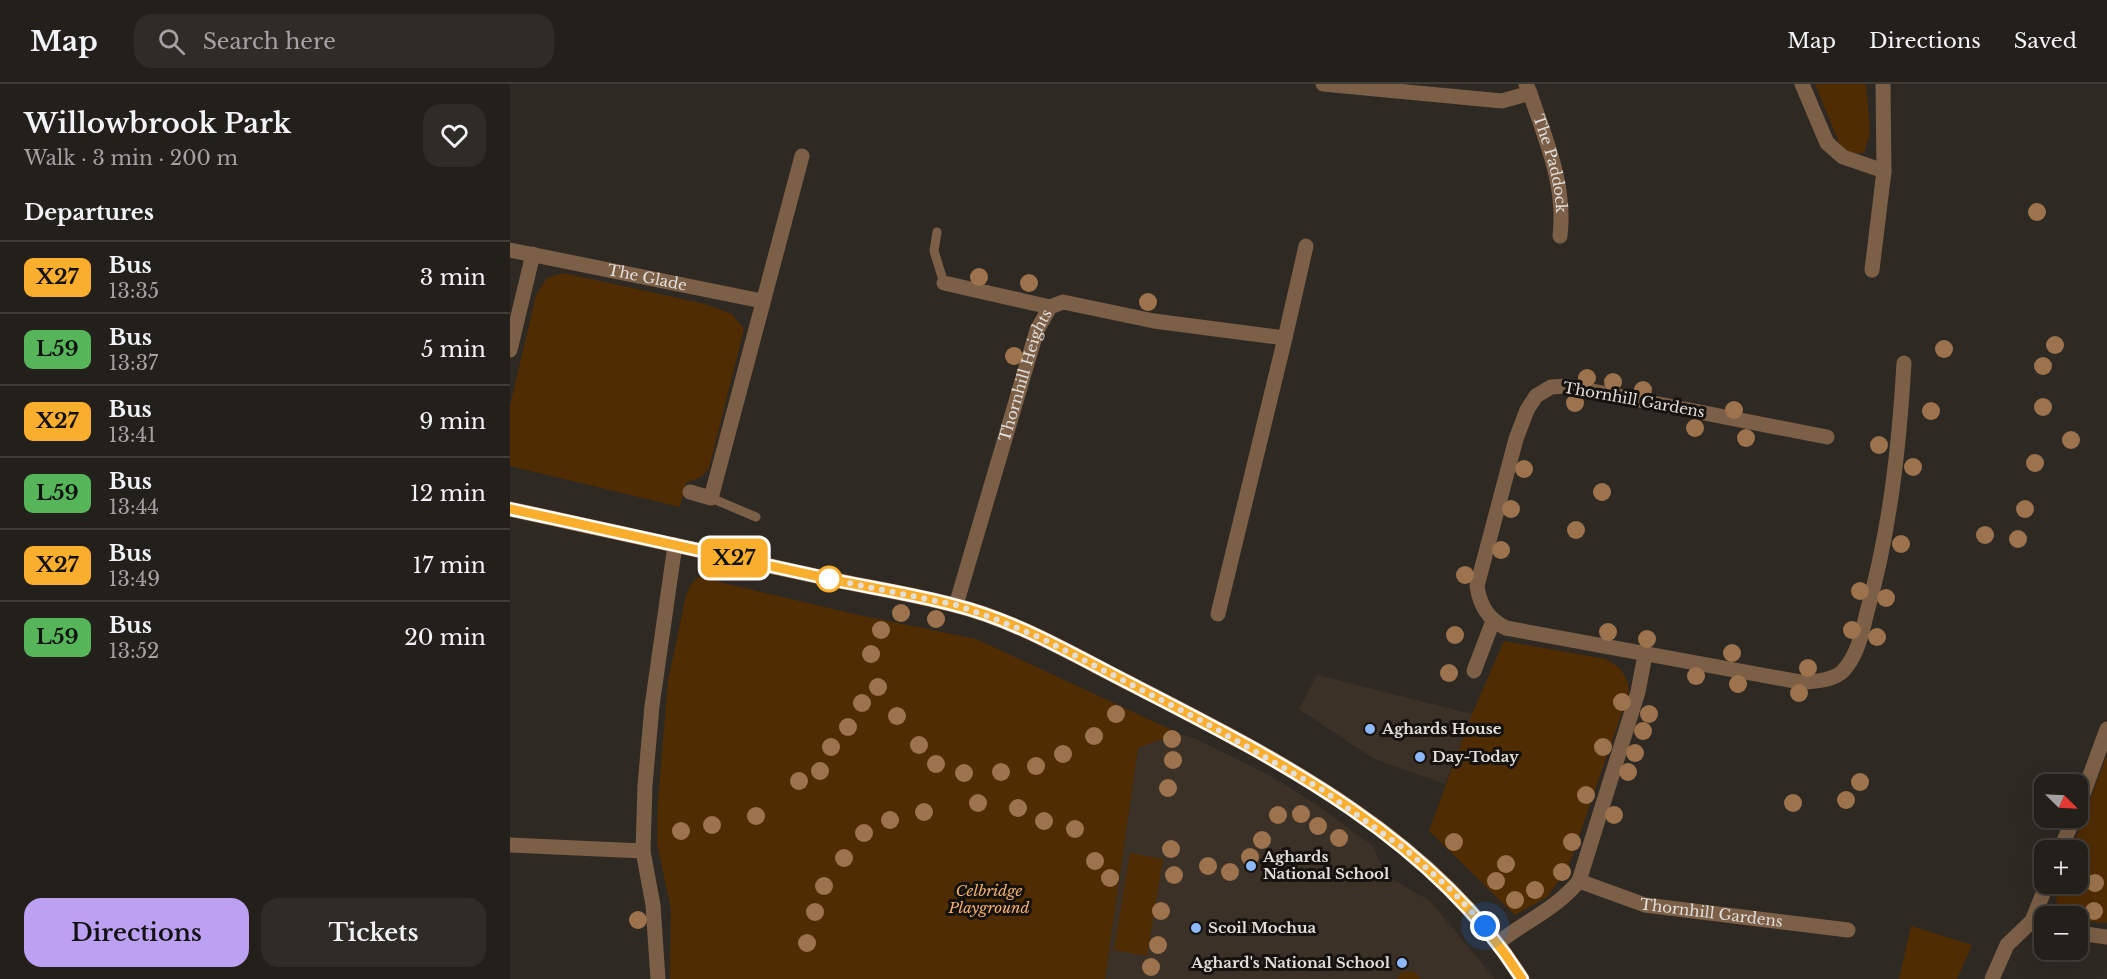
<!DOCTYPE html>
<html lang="en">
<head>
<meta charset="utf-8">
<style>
  :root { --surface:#231f1a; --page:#2f2c27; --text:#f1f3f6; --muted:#a3a2a2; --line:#403d39; --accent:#bca0f2 }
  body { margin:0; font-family:"Libre Baskerville",serif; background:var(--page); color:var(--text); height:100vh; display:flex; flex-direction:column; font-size:22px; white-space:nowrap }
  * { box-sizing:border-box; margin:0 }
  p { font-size:20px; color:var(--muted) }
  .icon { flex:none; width:33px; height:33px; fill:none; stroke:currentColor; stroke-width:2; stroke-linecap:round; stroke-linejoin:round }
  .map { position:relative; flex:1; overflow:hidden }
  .side { display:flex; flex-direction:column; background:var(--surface); width:510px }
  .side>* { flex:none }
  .badge { padding:0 12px; border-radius:9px; font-size:21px; line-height:39px }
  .needle { width:39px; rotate:114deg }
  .buttons { position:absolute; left:1524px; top:690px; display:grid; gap:12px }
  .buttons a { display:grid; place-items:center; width:54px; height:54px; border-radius:12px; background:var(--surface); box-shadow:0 6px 24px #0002,0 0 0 2px var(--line); font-size:30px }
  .you { position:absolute; width:30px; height:30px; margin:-15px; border:4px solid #fff; border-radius:50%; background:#1a73e8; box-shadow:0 0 0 9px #1a73e833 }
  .map>.badge { position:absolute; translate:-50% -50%; box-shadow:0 0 0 3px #fff }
  h2 { padding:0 24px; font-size:22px; line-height:54px }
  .round { display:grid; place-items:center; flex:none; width:63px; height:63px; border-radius:18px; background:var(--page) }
  .overview { display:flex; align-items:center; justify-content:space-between; height:102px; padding:0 24px }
  h1 { font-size:28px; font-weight:600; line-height:45px }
  .button { display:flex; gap:12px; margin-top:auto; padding:12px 24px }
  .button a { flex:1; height:69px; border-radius:18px; background:var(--accent); color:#111; font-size:24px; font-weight:600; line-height:69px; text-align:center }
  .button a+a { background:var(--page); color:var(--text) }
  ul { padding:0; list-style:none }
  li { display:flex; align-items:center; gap:18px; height:72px; padding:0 24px; border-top:2px solid var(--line) }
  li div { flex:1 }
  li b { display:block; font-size:22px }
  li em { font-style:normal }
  li .badge { min-width:66px; font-weight:700; text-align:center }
  header { display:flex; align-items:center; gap:36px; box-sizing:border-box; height:84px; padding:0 30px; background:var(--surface); border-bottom:2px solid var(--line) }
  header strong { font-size:28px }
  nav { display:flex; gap:33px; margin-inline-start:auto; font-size:21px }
  .search { width:420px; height:54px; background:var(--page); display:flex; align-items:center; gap:15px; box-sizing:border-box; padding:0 21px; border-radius:18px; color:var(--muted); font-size:22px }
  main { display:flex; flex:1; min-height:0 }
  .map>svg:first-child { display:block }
  .built { fill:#3b3127 }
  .green { fill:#502c03 }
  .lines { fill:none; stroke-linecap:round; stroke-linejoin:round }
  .lane { stroke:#7b5f46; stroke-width:9 }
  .street { stroke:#7b5f46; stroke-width:15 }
  .secondary { stroke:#a97c54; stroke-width:15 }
  .tree { fill:#9c734d }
  .line-casing { stroke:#fff; stroke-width:14 }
  .line { stroke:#f9af2d; stroke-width:9 }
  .walk { stroke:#e2deda; stroke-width:6; stroke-dasharray:0 10.8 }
  .stop-dot { fill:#fff; stroke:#f9af2d; stroke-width:3 }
  .poi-dot { fill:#8db9fc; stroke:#15120f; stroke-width:2 }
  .labels { text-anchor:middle; stroke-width:6; stroke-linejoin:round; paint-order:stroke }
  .street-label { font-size:15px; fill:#e2deda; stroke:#15120f }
  .poi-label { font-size:15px; font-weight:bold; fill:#e2deda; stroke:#15120f; text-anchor:start }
  .park-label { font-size:15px; font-style:italic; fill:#f6b06f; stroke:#15120f }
</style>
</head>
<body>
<header>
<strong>Map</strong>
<div class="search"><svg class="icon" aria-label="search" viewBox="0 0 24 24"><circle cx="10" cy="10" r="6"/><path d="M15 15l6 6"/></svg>Search here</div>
<nav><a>Map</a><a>Directions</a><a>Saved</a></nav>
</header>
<main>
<section class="side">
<div class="overview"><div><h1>Willowbrook Park</h1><p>Walk · 3 min · 200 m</p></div><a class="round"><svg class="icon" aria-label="heart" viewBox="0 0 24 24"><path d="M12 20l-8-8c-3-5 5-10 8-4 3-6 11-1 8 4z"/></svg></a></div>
<h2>Departures</h2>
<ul>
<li><span class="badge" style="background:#f9af2d;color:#111">X27</span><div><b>Bus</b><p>13:35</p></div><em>3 min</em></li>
<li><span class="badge" style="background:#56b559;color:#111">L59</span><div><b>Bus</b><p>13:37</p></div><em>5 min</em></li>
<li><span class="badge" style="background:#f9af2d;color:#111">X27</span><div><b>Bus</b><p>13:41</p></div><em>9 min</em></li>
<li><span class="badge" style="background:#56b559;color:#111">L59</span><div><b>Bus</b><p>13:44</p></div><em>12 min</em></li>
<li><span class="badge" style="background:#f9af2d;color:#111">X27</span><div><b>Bus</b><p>13:49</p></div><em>17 min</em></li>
<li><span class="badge" style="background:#56b559;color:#111">L59</span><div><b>Bus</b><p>13:52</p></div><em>20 min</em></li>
</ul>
<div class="button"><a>Directions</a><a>Tickets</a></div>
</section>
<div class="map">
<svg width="1597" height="895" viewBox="0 0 1597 895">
  <rect width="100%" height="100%" fill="#2f2923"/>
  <!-- built -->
  <g class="built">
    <polygon points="807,591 962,630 935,700 864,675 789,625"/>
    <polygon points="668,649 684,654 761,692 807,721 862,761 876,791 920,817 985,895 595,895 628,664"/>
  </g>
  <!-- green -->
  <g class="green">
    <polygon points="1305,0 1356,0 1360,48 1354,69 1341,69 1330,61"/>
    <polygon points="53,189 195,220 222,230 234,245 199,384 191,393 176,399 170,423 0,382 0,322 26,211 37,194"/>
    <polygon points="188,493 344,530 466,555 668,649 628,664 595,895 160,895 161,825 147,759 148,718 158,597 176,511 181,500"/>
    <path d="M994,557L1096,575C1110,583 1118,591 1119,608L1058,784L1037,813L1005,831L919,747L962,630Z"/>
    <path d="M1597,671V839L1570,837L1568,832C1547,832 1543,817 1548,800H1568V766H1561Z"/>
    <polygon points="620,769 653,775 637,872 604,866"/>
    <polygon points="1401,842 1462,861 1447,895 1389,895"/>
    <polygon points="898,887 905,888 911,895 887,895 892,888"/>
  </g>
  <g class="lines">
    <!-- lane -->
    <g class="lane">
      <polyline points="427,148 424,167 434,199"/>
      <polyline points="201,414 246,433"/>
    </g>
    <!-- street -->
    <g class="street">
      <polyline points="813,0 992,17 1020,9 1016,0"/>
      <polyline points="1292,0 1317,59 1333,73 1374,87"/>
      <path id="s1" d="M1020,9C1036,57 1056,101 1050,152"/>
      <path id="s2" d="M0,166L252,217"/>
      <polyline points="1362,186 1374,87 1373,0"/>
      <polyline points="434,199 540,223"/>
      <polyline points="0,266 23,170"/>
      <path d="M1317,353L1098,310L1057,302L1041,303L1026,312L1017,326L1006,355L967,502C970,522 978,535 996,544L1290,598C1304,598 1323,597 1333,587C1348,571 1352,548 1357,528C1380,446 1389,364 1394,279"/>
      <polyline points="180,408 201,414 292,72"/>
      <path id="s3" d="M446,521L527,246L540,223L553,218L644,237L775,254L796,162"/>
      <polyline points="708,530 775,254"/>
      <polyline points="964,587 983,537"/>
      <polyline points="1568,724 1597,645"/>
      <polyline points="0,761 133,767"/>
      <polyline points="1550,766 1564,734"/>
      <polyline points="1069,797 1128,608 1135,571"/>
      <polyline points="1568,849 1597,853"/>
      <path id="s4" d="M989,858C1016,837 1047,824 1069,797L1135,821L1338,846"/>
      <polyline points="148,895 143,821 133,767 135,701 142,622 165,461"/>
      <polyline points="1482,895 1497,861 1522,837 1537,800"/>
    </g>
    <!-- secondary -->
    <path class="secondary" d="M0,425C105,448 210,471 315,494C358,503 402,510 444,521C505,536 562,570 617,598C763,673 923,752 1012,895"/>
  </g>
  <!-- trees -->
  <g class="tree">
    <circle cx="1527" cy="128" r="9"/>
    <circle cx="469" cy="193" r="9"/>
    <circle cx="519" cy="199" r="9"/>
    <circle cx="638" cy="218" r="9"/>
    <circle cx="1545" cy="261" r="9"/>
    <circle cx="1434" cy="265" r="9"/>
    <circle cx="504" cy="272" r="9"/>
    <circle cx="1533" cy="282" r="9"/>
    <circle cx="1077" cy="294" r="9"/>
    <circle cx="1103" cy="298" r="9"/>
    <circle cx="1133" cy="306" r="9"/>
    <circle cx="1065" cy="319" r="9"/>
    <circle cx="1533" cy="323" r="9"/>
    <circle cx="1224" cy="326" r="9"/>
    <circle cx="1421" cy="327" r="9"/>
    <circle cx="1185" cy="344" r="9"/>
    <circle cx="1236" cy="354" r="9"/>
    <circle cx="1561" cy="356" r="9"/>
    <circle cx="1369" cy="361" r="9"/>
    <circle cx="1525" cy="379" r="9"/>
    <circle cx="1403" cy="383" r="9"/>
    <circle cx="1014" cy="385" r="9"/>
    <circle cx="1092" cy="408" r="9"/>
    <circle cx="1001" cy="425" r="9"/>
    <circle cx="1515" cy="425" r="9"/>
    <circle cx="1066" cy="446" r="9"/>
    <circle cx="1475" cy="451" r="9"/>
    <circle cx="1508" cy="455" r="9"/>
    <circle cx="1391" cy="460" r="9"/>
    <circle cx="991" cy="466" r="9"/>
    <circle cx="955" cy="491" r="9"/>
    <circle cx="1350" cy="507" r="9"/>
    <circle cx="1376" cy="514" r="9"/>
    <circle cx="391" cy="529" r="9"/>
    <circle cx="426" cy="535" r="9"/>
    <circle cx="371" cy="546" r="9"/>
    <circle cx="1342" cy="546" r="9"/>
    <circle cx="1098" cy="548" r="9"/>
    <circle cx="945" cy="551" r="9"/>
    <circle cx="1367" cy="553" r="9"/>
    <circle cx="1137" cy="555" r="9"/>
    <circle cx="1222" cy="569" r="9"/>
    <circle cx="361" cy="570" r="9"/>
    <circle cx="1298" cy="584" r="9"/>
    <circle cx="939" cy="589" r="9"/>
    <circle cx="1186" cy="592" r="9"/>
    <circle cx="1228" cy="600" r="9"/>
    <circle cx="368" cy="603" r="9"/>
    <circle cx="1289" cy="609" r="9"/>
    <circle cx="1112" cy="618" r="9"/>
    <circle cx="352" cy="619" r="9"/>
    <circle cx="606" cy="630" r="9"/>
    <circle cx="1139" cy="630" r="9"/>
    <circle cx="387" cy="632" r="9"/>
    <circle cx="338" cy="643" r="9"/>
    <circle cx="1133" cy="647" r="9"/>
    <circle cx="584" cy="652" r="9"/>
    <circle cx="662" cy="655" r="9"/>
    <circle cx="409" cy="661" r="9"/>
    <circle cx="321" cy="663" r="9"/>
    <circle cx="1093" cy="663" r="9"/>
    <circle cx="1125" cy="669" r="9"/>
    <circle cx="553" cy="670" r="9"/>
    <circle cx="663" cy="676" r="9"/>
    <circle cx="426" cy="680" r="9"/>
    <circle cx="526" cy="682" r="9"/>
    <circle cx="310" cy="687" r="9"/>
    <circle cx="491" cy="688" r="9"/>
    <circle cx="1118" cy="688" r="9"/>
    <circle cx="454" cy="689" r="9"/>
    <circle cx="289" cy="697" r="9"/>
    <circle cx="1350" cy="698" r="9"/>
    <circle cx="658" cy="704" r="9"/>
    <circle cx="1076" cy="711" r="9"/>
    <circle cx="1336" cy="716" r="9"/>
    <circle cx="468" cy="719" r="9"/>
    <circle cx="1283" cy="719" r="9"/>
    <circle cx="508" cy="724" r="9"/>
    <circle cx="414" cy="728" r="9"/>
    <circle cx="791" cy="730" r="9"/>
    <circle cx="768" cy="731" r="9"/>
    <circle cx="1104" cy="731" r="9"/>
    <circle cx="246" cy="732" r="9"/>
    <circle cx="380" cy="736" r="9"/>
    <circle cx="534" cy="737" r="9"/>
    <circle cx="202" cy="741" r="9"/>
    <circle cx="808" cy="742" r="9"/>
    <circle cx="565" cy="745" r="9"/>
    <circle cx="171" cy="747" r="9"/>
    <circle cx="354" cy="749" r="9"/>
    <circle cx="829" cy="754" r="9"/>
    <circle cx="752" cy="756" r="9"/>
    <circle cx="944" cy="758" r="9"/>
    <circle cx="1062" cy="758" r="9"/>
    <circle cx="661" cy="765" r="9"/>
    <circle cx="740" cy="773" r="9"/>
    <circle cx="334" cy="774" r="9"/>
    <circle cx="585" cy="777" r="9"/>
    <circle cx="996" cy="780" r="9"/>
    <circle cx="698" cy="782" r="9"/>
    <circle cx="720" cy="788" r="9"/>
    <circle cx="1052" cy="788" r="9"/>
    <circle cx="664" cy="791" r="9"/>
    <circle cx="600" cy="794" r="9"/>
    <circle cx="986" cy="797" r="9"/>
    <circle cx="1585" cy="799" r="9"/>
    <circle cx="314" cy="802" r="9"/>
    <circle cx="1025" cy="806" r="9"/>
    <circle cx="1005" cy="816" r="9"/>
    <circle cx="651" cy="827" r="9"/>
    <circle cx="1584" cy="827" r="9"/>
    <circle cx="305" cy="828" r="9"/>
    <circle cx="128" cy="836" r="9"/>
    <circle cx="297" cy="859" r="9"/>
    <circle cx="648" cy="861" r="9"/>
    <circle cx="641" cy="883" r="9"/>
  </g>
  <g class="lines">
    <defs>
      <path id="line" d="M0,425C107,448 214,472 320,495C361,504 404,510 444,521C505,536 562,570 617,598C763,673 922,752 1012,895"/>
    </defs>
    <!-- line casing -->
    <use href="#line" class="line-casing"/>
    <!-- line -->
    <use href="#line" class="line"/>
    <!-- walk -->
    <polyline class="walk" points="319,495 446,521 483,534 531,554 692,637 811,705 896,766 939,804 975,842"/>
  </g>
  <!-- markers -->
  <circle class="stop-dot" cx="319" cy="495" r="12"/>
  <g class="poi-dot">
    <circle cx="860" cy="645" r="6"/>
    <circle cx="910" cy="673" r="6"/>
    <circle cx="741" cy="782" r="6"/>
    <circle cx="686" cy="844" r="6"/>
    <circle cx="892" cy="879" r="6"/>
  </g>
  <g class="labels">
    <!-- street labels -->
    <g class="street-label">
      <text dy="5" stroke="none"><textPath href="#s1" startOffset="74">The Paddock</textPath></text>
      <text dy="5" stroke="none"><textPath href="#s2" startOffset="140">The Glade</textPath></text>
      <text dy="5" stroke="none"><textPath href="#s3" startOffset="240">Thornhill Heights</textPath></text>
      <text transform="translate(1124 316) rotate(10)" y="5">Thornhill Gardens</text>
      <text dy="5" stroke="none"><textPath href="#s4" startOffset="238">Thornhill Gardens</textPath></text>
    </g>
    <!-- poi labels -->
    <g class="poi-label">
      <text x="872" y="650">Aghards House</text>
      <text x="922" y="678">Day-Today</text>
      <text x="753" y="778">Aghards<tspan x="753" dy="17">National School</tspan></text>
      <text x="698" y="849">Scoil Mochua</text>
      <text x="880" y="884" text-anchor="end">Aghard's National School</text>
    </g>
    <!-- park labels -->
    <g class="park-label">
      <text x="479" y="812">Celbridge<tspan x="479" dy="17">Playground</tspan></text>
    </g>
  </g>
</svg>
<div class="buttons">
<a><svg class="needle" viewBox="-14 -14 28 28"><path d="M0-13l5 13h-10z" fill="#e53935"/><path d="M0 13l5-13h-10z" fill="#a3a2a2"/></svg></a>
<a>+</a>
<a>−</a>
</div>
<div class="you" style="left:975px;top:842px"></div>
<b class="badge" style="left:224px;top:474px;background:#f9af2d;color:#111">X27</b>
</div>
</main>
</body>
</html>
